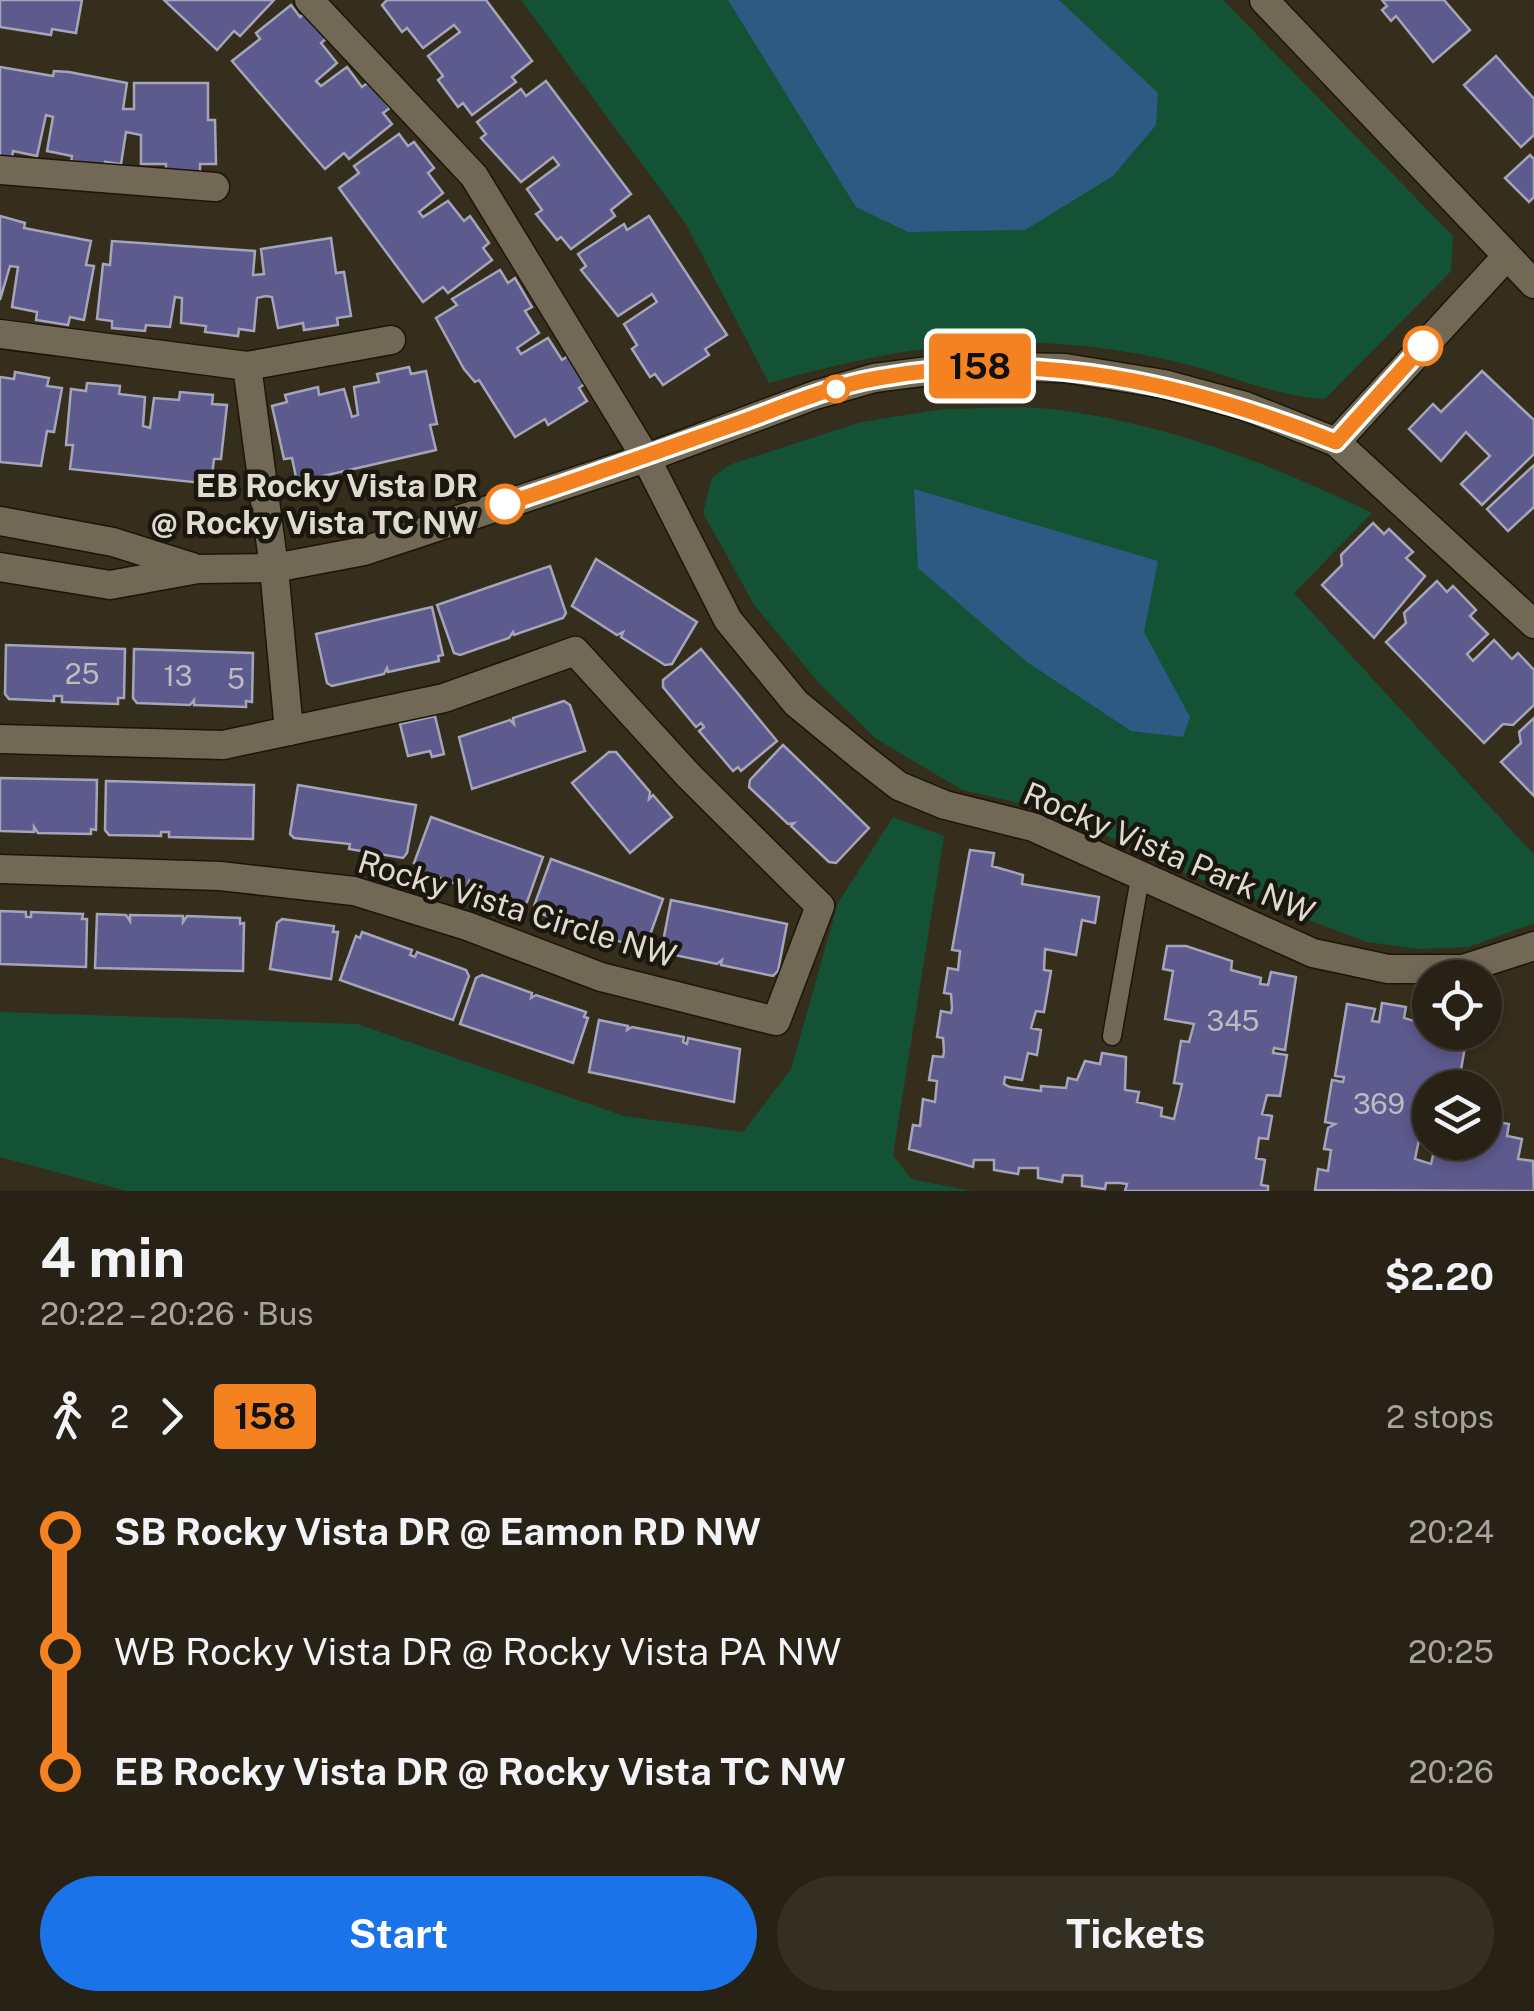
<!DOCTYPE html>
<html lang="en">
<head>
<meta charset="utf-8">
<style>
  :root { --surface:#282216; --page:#342f23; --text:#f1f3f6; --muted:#a5a4a1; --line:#443f35; --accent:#1a73e8 }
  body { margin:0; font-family:"Public Sans",sans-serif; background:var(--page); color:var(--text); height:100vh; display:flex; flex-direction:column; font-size:38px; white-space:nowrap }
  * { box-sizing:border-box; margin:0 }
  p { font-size:32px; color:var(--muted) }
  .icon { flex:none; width:55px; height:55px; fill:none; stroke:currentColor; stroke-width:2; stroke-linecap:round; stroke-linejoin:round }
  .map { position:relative; height:1191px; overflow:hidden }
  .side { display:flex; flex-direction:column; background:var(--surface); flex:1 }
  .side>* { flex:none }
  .badge { padding:0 20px; border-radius:8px; font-size:35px; line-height:65px }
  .fabs { position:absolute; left:1412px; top:960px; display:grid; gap:20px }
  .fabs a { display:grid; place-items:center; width:90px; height:90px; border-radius:50%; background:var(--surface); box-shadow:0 5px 15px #0003,0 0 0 2px var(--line); font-size:50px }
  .map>.badge { position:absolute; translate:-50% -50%; box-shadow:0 0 0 5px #fff }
  .legs { display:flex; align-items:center; gap:15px; height:110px; padding:0 40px; font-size:32px }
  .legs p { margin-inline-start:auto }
  .head { display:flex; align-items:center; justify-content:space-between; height:170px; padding:0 40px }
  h1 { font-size:55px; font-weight:700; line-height:75px }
  .action { display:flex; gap:20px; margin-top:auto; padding:20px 40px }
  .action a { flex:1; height:115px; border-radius:60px; background:var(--accent); color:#fff; font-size:40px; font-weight:700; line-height:115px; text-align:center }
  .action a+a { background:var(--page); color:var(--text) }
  ul { padding:0 40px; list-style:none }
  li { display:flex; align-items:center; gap:35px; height:120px; font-size:38px }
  li i { display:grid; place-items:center; width:15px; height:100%; margin:0 12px; background:currentColor }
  li i::after { content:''; width:25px; height:25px; margin:-12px; border:8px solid; border-radius:50%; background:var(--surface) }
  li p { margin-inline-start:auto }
  li:first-child i { background:linear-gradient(#0000 50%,currentColor 0) }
  li:last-child i { background:linear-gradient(currentColor 50%,#0000 0) }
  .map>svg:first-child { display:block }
  .green { fill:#135235 }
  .water { fill:#2c5a82 }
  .building { fill:#5d5a8e; stroke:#a5a5b9; stroke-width:2.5 }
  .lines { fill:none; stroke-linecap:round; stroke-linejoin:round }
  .service-casing { stroke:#1d1606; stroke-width:21 }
  .minor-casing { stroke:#1d1606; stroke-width:31 }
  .service { stroke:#716856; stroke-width:18 }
  .minor { stroke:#716856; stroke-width:28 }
  .line-1-casing { stroke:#fff; stroke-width:22 }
  .line-1 { stroke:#f58220; stroke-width:15 }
  .stop-1-dot { fill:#fff; stroke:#f58220; stroke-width:5 }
  .labels { text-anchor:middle; stroke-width:9; stroke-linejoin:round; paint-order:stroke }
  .number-label { font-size:28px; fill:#bfbbc0 }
  .stop-label { font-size:32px; font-weight:bold; fill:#e0dbd1; stroke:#1a170f; text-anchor:end }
  .street-label { font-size:32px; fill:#e0dbd1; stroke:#1a170f }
</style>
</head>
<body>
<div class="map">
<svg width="1534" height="1191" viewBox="0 0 1534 1191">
  <rect width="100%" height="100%" fill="#362e1d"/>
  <!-- green -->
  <g class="green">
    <path d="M521,0H1223L1453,236L1451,271L1325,399C1273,396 1228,374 1177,362C1029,327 914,342 769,383L686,224Z"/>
    <path d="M943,409C978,409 1016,405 1051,409C1166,423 1269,463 1372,513L1294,593L1534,855V923L1469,947L1418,949L1367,942L1187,874L1055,811L962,790L875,738L819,683L755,606L703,513L712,478L729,465L861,422Z"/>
    <polygon points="893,817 944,836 893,1155 911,1179 971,1191 126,1191 0,1157 0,1012 357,1024 624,1116 743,1132 791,1069 838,903"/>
  </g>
  <!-- water -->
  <g class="water">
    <polygon points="728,0 1059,0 1158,93 1156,125 1113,176 1025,230 908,232 856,207"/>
    <polygon points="914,489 1158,561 1144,632 1190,717 1183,737 1131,731 1027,662 918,568"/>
  </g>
  <!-- building -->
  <g class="building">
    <polygon points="0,0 82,0 76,33 52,29 51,35 0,27"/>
    <polygon points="164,0 274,0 240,36 234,31 217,50"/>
    <polygon points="486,0 532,61 512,77 516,82 472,115 463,103 458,107 438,80 443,76 428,56 460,32 454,25 423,48 407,28 402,32 382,5 387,0"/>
    <polygon points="1382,0 1444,0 1470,30 1433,62 1396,16 1391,21 1382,10 1387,6"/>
    <polygon points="291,5 300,17 306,12 327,38 321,43 337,63 316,81 321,86 347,67 362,87 369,82 390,108 383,113 392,124 349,159 344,153 325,169 232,61 260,39 256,33"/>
    <polygon points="1496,56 1534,99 1534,135 1521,147 1464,85"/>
    <polygon points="0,67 53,76 54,71 69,72 127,83 123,109 134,109 134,83 208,83 208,120 215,120 216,164 200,164 200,172 166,173 166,164 141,164 141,135 126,132 121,164 105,162 104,169 71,163 72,156 47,151 53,117 46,115 37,156 13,151 12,158 0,156"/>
    <polygon points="546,81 631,194 611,210 615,216 571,249 561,237 557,240 536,214 542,210 527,189 559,165 553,157 521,182 481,138 486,134 477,122 521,89 526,96"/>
    <polygon points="399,134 408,146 414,142 434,168 428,173 443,193 419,212 423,217 448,201 464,221 470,216 489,243 483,248 492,260 448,293 443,287 423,302 339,188 359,173 354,166"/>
    <polygon points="1530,155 1534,159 1534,197 1529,202 1505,178"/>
    <polygon points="0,216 25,223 24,228 91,241 86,265 94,266 84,320 70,317 68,325 36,320 37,312 12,307 18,267 10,266 0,300"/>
    <polygon points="649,216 727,335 705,349 709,355 663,385 655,374 650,377 632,349 637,345 624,324 657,302 652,294 618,316 581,270 586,266 578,254 624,224 627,230"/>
    <polygon points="331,238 336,273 344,272 351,316 337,318 338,325 304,330 303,323 278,328 272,297 266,296 257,298 254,331 239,329 238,336 205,332 206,326 181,323 182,298 175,297 170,327 146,325 145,331 112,328 112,321 97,319 103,264 110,265 112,241 255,251 253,275 264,274 261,249"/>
    <polygon points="500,270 508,283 515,278 532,307 525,311 539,333 517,348 521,354 548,338 562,360 568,356 586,383 579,388 587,401 548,425 545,419 515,437 479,380 475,382 464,369 436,318 457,305 452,299"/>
    <polygon points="409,367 411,374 426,371 437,424 430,425 436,450 297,482 292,458 284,459 272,406 287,402 285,395 318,387 319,395 344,389 352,417 358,415 354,387 379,382 377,374"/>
    <polygon points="1482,371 1534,420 1534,454 1482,505 1461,484 1490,456 1466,432 1441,461 1409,429 1433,404 1441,412"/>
    <polygon points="15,372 49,378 47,386 62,388 54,432 47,431 41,466 0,462 0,377 14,379"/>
    <polygon points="87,383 120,386 119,394 145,397 143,426 150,428 154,398 179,400 180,392 213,395 212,404 227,405 221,459 214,459 211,484 70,469 73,445 66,445 71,389 86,391"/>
    <polygon points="1534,465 1534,507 1508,531 1487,509"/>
    <polygon points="1373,523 1384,534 1389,529 1413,552 1406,558 1425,576 1374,638 1322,585 1342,565 1341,555"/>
    <polygon points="596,559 697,622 672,664 665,665 621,637 623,632 617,635 572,606"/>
    <polygon points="550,566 566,613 563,618 514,635 513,632 509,638 460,655 454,653 437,605"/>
    <polygon points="1437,581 1447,592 1453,586 1476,610 1470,616 1488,634 1467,654 1473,661 1494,640 1512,659 1518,653 1534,670 1534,705 1513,725 1503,724 1484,743 1386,642 1406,623 1404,613"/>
    <polygon points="432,607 443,655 438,656 439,661 388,672 387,668 384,674 332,686 327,683 316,634"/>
    <polygon points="6,645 125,649 124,698 118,698 118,704 62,702 62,696 54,696 54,701 9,699 5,694"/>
    <polygon points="134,649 253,653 252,702 246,701 246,707 194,705 194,700 190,705 137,703 133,698"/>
    <polygon points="701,649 777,741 741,771 738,767 733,771 699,731 704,727 701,723 696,727 663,687 663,680"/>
    <polygon points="564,701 570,705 585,751 472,789 459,737 510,720 514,724 513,718"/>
    <polygon points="435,716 444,754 432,757 430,751 408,756 400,724"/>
    <polygon points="1534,718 1534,796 1501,762 1521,743 1519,732"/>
    <polygon points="783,745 869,828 836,863 829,862 791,826 794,823 788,824 749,787 750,780"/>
    <polygon points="609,752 616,752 650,792 649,799 653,795 672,817 630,853 572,783"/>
    <polygon points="0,778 97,780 96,830 91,829 91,834 38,833 34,827 34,832 0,831"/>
    <polygon points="106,781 254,785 253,839 169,837 169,832 161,832 161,836 109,835 105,830"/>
    <polygon points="298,785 416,805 407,853 403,858 349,849 350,844 294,838 290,834"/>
    <polygon points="431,817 543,857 527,902 521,907 471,889 469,882 467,888 417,870 419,865 414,863"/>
    <polygon points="970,850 994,853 992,866 1023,875 1022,884 1099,897 1095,923 1082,920 1076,955 1045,949 1044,970 1051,971 1044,1012 1036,1011 1031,1028 1041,1030 1037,1055 1028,1053 1022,1080 1005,1077 1004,1084 1010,1087 1041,1091 1041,1086 1066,1088 1068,1078 1077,1080 1085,1061 1100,1064 1102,1053 1126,1057 1125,1090 1139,1092 1137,1102 1162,1108 1161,1116 1174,1119 1182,1084 1174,1083 1181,1041 1189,1042 1194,1024 1165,1019 1173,971 1163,969 1167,946 1186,946 1232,961 1231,970 1261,978 1260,984 1268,985 1271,972 1296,977 1285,1050 1274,1048 1273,1053 1287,1055 1280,1096 1267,1095 1262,1114 1272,1116 1268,1139 1259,1138 1256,1158 1265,1160 1261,1185 1268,1186 1268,1191 1125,1191 1127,1184 1120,1183 1106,1183 1105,1189 1082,1186 1082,1176 1063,1175 1062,1182 1038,1178 1038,1168 1019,1168 1018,1174 994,1170 994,1160 974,1160 973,1167 909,1149 913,1125 920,1126 923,1099 935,1102 937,1081 929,1080 933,1056 943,1057 944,1052 943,1038 937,1037 941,1011 951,1013 952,1008 951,994 944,993 948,968 958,970 960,951 952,950"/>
    <polygon points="551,859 663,899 646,946 641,949 590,931 592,926 587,930 536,912 534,906"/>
    <polygon points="671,900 787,924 778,971 773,976 721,965 722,960 717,964 665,953 662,947"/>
    <polygon points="0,911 26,912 26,917 31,917 31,912 83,914 82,919 87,919 86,967 0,964"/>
    <polygon points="97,914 126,915 130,921 130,915 183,916 183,922 187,916 240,918 240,924 244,923 243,971 95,968"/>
    <polygon points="282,919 334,926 333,932 338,932 331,979 270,969 277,923"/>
    <polygon points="362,932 412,950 410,955 415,957 417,952 466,970 469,976 453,1020 340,980 356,936 360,938"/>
    <polygon points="482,975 532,993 531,998 536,995 586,1012 584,1017 588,1018 573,1063 460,1024 476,978"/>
    <polygon points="1382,1003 1406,1007 1404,1018 1427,1025 1430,1009 1430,1032 1479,1032 1477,1043 1466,1041 1458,1087 1430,1081 1429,1086 1439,1088 1430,1088 1430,1127 1422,1126 1415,1159 1431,1164 1433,1155 1460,1158 1462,1149 1475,1151 1476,1142 1485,1142 1485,1120 1509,1124 1507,1136 1522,1139 1518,1159 1533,1161 1534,1191 1315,1190 1318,1169 1328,1171 1331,1150 1324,1149 1328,1128 1335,1124 1325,1122 1332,1080 1343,1082 1344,1077 1335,1076 1347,1004 1375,1009 1372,1021 1379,1022"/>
    <polygon points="599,1020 628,1026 627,1030 632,1027 684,1037 683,1042 687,1044 688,1038 740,1049 734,1102 589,1072"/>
  </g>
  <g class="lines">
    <defs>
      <polyline id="service" points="1112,1036 1140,878"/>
      <g id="minor">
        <polyline points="309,0 474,176 646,458 728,620 796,703 863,758 899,786 945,805 1033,827 1313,953 1388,969 1463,969 1534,946"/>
        <polyline points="1264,0 1534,284"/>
        <polyline points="0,170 215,187"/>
        <polyline points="0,334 247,366 391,340"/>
        <polyline points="247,366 274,568 289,731"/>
        <polyline points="1336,442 1534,624"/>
        <polyline points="0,521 113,542 192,567"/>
        <polyline points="0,567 110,585 198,569 274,568 364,551 646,458 815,395 874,378 968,366 1065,368 1164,384 1245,406 1336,442 1507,256"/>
        <polyline points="0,739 223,745 444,698 575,651 689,776 820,906 776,1021 601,977 467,926 354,891 220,876 0,869"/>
      </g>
    </defs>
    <!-- service casing -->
    <use href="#service" class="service-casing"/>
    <!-- minor casing -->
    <use href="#minor" class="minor-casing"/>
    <!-- service -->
    <use href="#service" class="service"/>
    <!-- minor -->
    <use href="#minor" class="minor"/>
  </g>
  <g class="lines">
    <defs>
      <path id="line-1" d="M505,504C584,478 662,450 741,422C785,406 831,386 878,378C1037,349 1187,383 1336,442L1423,346"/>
    </defs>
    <!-- line-1 casing -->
    <use href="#line-1" class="line-1-casing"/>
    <!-- line-1 -->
    <use href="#line-1" class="line-1"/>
  </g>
  <!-- markers -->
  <g class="stop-1-dot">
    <circle cx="1423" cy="346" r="18"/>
    <circle cx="836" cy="389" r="12"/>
    <circle cx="505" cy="504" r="18"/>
  </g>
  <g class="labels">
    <!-- number labels -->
    <g class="number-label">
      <text x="82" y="684">25</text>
      <text x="178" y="686">13</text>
      <text x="236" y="689">5</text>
      <text x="1233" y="1031">345</text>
      <text x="1379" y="1114">369</text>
    </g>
    <!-- stop labels -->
    <g class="stop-label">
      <text x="478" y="497">EB Rocky Vista DR<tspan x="478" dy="37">@ Rocky Vista TC NW</tspan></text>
    </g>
    <!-- street labels -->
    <g class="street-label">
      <text transform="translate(1169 853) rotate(23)" y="11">Rocky Vista Park NW</text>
      <text transform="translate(517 909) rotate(17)" y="11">Rocky Vista Circle NW</text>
    </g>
  </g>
</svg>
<div class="fabs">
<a><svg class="icon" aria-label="locate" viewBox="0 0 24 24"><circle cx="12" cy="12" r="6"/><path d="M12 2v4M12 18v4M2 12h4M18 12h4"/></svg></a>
<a><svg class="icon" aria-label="layers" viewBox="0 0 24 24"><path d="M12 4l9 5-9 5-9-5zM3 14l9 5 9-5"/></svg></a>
</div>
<b class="badge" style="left:980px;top:366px;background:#f58220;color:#111">158</b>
</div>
<section class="side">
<div class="head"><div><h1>4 min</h1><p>20:22 – 20:26 · Bus</p></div><b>$2.20</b></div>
<div class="legs"><svg class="icon" aria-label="walk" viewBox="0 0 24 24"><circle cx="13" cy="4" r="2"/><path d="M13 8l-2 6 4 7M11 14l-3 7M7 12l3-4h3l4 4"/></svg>2<svg class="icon" aria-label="forward" viewBox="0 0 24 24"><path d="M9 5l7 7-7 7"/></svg><b class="badge" style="background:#f58220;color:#111">158</b><p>2 stops</p></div>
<ul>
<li><i style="color:#f58220"></i><b>SB Rocky Vista DR @ Eamon RD NW</b><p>20:24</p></li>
<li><i style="color:#f58220"></i><span>WB Rocky Vista DR @ Rocky Vista PA NW</span><p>20:25</p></li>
<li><i style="color:#f58220"></i><b>EB Rocky Vista DR @ Rocky Vista TC NW</b><p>20:26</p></li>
</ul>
<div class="action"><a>Start</a><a>Tickets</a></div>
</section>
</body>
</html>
